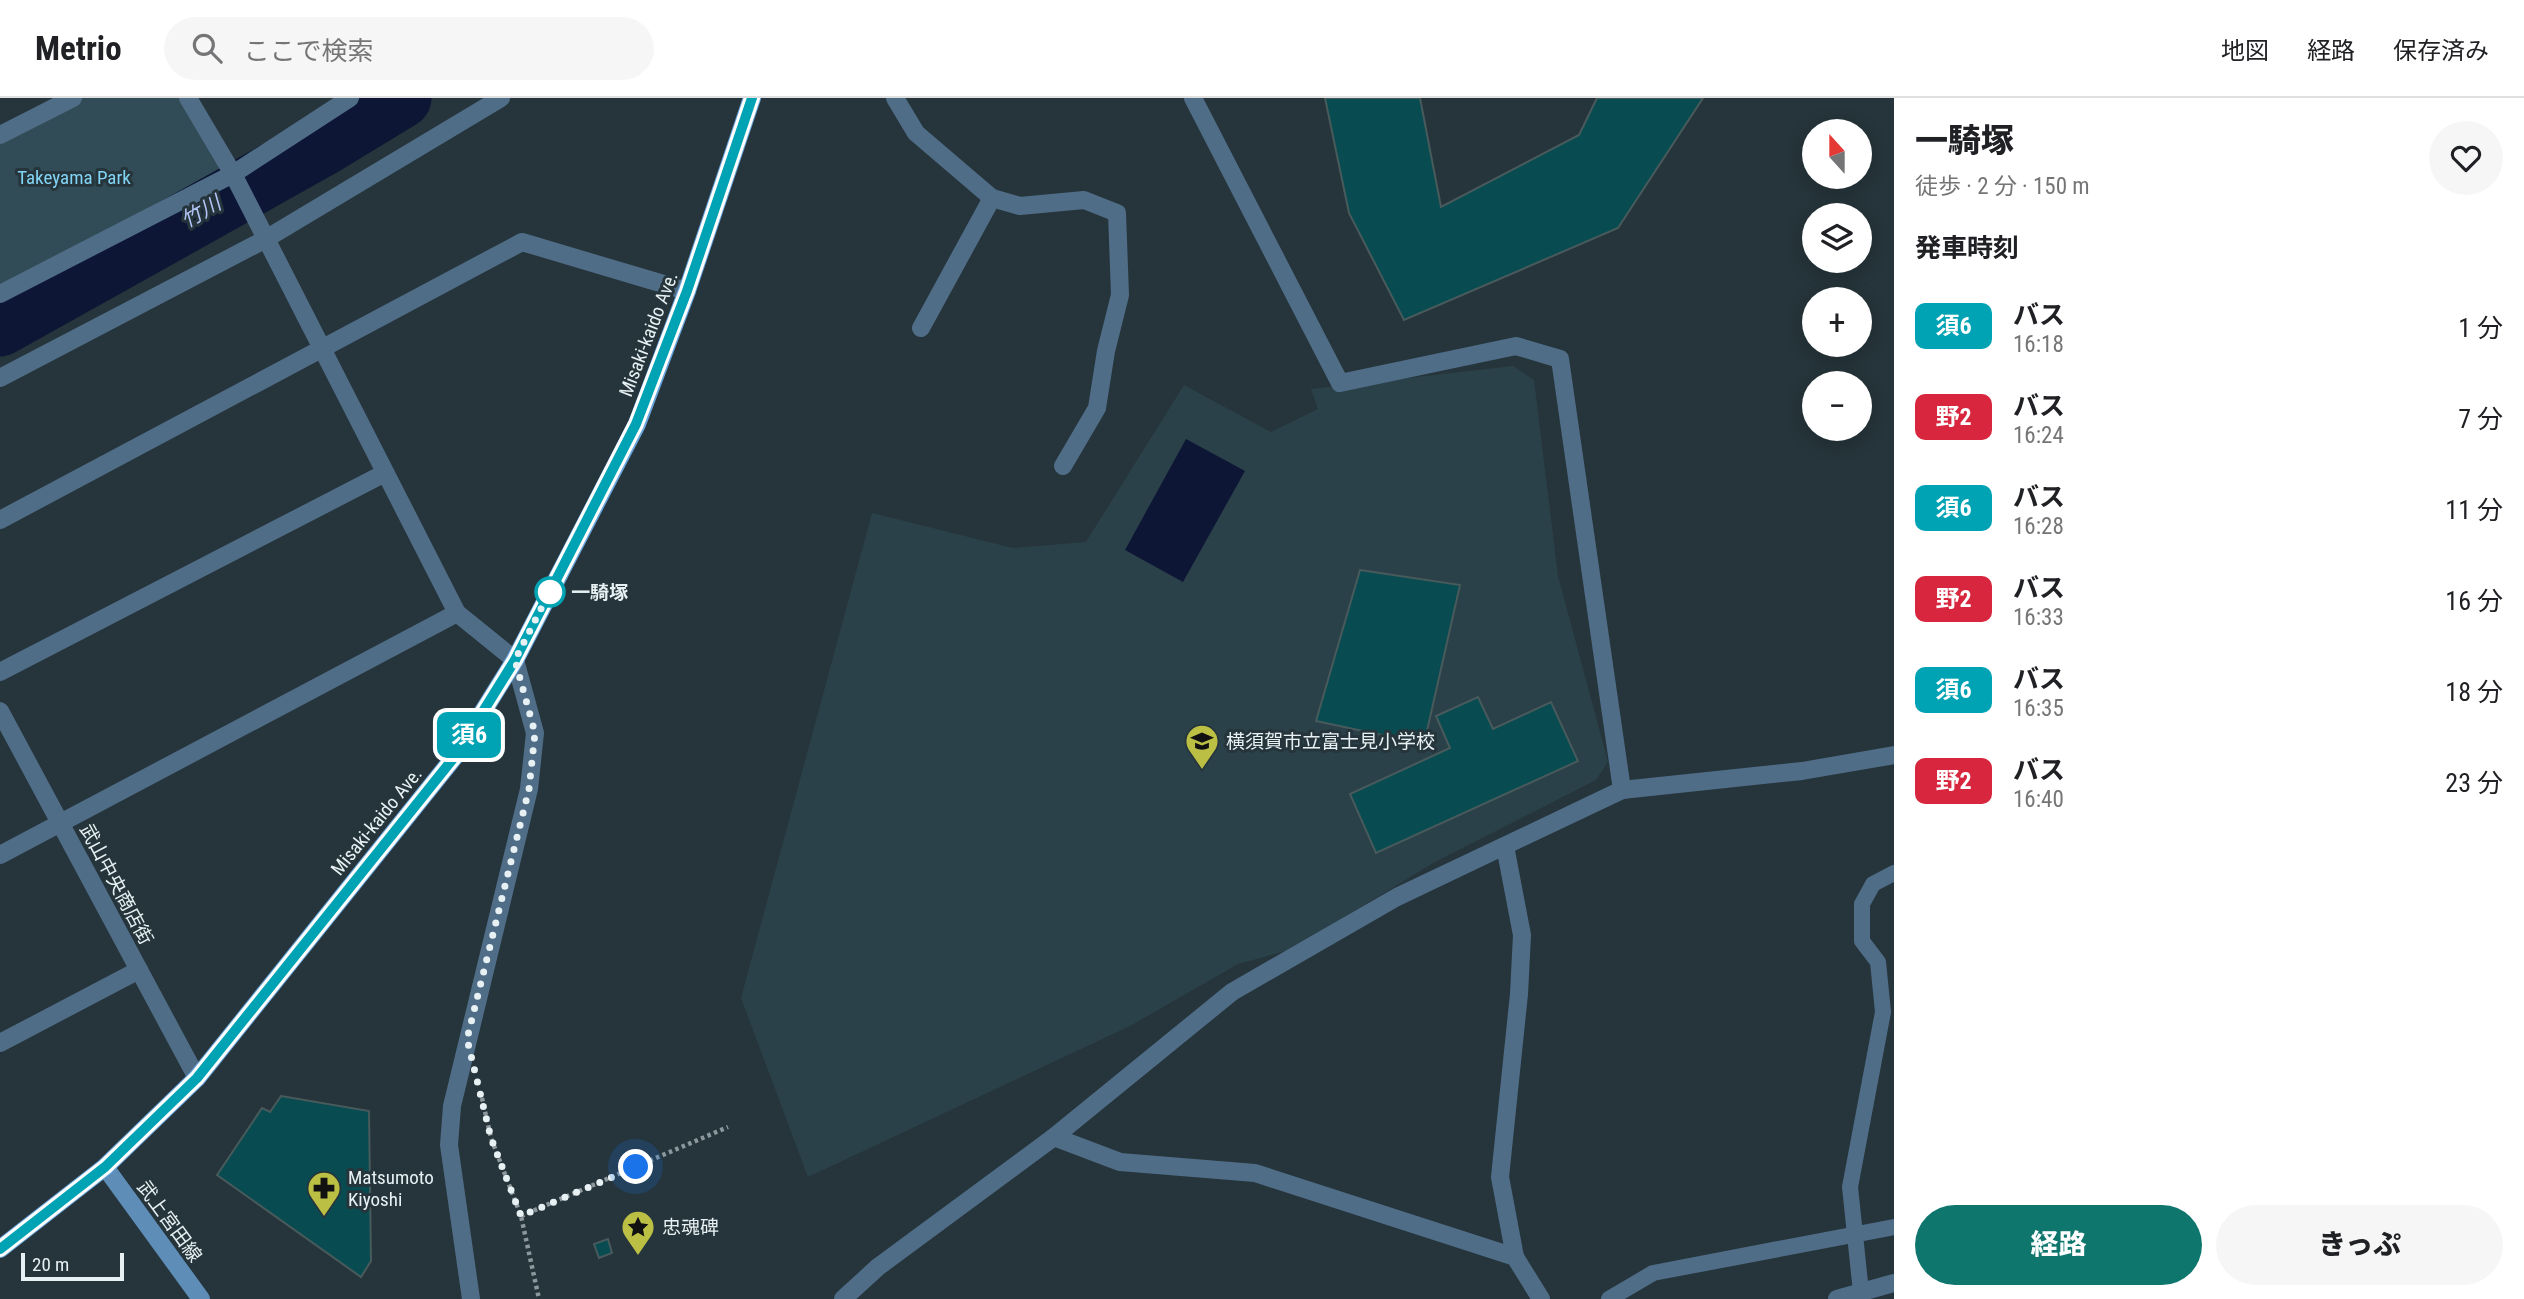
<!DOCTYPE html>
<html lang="ja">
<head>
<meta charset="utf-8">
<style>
  :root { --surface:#fff; --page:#f6f6f6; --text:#202124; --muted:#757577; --line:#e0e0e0; --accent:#0f766e }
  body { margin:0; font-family:"Roboto Condensed","Noto Sans JP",sans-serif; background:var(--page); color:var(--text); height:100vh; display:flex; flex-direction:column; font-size:26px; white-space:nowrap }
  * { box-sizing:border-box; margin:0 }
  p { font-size:23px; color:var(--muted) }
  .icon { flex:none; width:38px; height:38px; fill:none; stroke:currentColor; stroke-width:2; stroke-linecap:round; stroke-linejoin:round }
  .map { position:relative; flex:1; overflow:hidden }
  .details { display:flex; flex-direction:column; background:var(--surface); width:630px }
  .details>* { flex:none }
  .badge { padding:0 14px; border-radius:10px; font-size:24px; line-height:46px }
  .needle { width:46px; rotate:339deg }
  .controls { position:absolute; left:1802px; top:21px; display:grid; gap:14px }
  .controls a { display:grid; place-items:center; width:70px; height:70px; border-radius:50%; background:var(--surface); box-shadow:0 4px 18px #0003; font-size:35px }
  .scale { position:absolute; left:21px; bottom:18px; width:103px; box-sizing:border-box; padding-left:7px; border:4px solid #e7f1f4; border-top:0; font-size:19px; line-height:24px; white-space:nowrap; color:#e7f1f4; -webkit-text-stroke:5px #26353b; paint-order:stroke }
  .you { position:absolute; width:35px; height:35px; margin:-18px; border:5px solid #fff; border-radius:50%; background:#1a73e8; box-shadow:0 0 0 10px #1a73e833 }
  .map>.badge { position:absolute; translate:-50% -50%; box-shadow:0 0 0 4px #fff }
  h2 { padding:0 21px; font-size:26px; line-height:63px }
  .round { display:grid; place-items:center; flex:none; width:74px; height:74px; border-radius:37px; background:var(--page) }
  .headline { display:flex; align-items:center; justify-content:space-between; height:119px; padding:0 21px }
  h1 { font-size:33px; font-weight:800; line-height:52px }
  .cta { display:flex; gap:14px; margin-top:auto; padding:14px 21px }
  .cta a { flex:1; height:80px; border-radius:42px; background:var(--accent); color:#fff; font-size:28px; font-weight:800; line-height:80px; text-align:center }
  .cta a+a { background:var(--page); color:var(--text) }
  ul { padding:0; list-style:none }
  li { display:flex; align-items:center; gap:21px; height:91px; padding:0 21px }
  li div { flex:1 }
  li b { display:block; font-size:26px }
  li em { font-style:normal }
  li .badge { min-width:77px; font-weight:700; text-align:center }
  header { display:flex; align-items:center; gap:42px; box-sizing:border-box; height:98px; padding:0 35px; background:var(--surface); border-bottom:2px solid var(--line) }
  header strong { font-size:33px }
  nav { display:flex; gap:38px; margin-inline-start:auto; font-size:24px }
  .search { width:490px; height:63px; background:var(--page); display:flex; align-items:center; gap:18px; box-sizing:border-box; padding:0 24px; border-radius:38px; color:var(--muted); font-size:26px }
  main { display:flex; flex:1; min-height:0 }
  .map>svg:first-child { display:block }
  .built { fill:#2b4149 }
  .green { fill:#314c57 }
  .water { fill:#0e1635 }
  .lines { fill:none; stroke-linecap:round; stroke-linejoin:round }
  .river { stroke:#0e1635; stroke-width:61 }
  .building { fill:#084c51; stroke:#485a5b; stroke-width:2 }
  .path { stroke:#8c989d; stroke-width:4.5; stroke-dasharray:3.5 3.5; stroke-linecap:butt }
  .lane { stroke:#506d88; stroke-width:16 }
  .street { stroke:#506d88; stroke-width:18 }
  .secondary { stroke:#5e8db8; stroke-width:18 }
  .primary { stroke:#68a5dd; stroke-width:18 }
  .line-casing { stroke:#fff; stroke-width:16 }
  .line { stroke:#00a3b4; stroke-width:10 }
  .walk { stroke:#e7f1f4; stroke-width:7; stroke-dasharray:0 12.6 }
  .stop-dot { fill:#fff; stroke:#00a3b4; stroke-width:3.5 }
  .labels { text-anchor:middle; stroke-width:6; stroke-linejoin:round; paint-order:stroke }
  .park-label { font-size:19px; fill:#82d4f4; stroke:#26353b }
  .street-label { font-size:19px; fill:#e7f1f4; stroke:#26353b }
  .stop-label { font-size:19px; font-weight:bold; fill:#e7f1f4; stroke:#26353b; text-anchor:start }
  .poi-label { font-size:19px; fill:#e7f1f4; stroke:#26353b; text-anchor:start }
  .water-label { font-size:21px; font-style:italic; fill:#b2c3f5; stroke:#26353b }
</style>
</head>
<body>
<header>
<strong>Metrio</strong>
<div class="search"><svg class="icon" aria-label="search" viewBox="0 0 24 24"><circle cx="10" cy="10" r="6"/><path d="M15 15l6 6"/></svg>ここで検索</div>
<nav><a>地図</a><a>経路</a><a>保存済み</a></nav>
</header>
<main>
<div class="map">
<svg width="1894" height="1201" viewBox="0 0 1894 1201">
  <rect width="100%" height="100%" fill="#26353b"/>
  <!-- built -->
  <polygon class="built" points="1513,268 1534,282 1558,478 1608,664 1596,682 1433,765 1293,851 1238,866 1130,928 808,1079 741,900 872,415 1013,450 1086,444 1184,287 1271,334 1318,311 1311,291"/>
  <!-- green -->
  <polygon class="green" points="73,0 188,0 233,76 0,196 0,37"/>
  <!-- water -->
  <polygon class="water" points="1186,341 1245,373 1183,484 1125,452"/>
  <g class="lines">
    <!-- river -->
    <polyline class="river" points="0,228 322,48 401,0"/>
  </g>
  <!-- building -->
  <g class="building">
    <polygon points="1325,0 1420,0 1441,109 1579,37 1597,0 1703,0 1618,130 1404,222 1349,115"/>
    <polygon points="1360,472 1460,487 1424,646 1316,623"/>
    <polygon points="1478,599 1493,631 1551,604 1578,663 1376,755 1350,696 1450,650 1436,618"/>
    <polygon points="281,998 369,1013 371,1163 361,1179 217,1077 262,1010 270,1014"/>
    <polygon points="608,1141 612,1155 599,1160 594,1146"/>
  </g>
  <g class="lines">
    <!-- path -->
    <g class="path">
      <polyline points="482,1000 491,1040 521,1118 539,1201"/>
      <polyline points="521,1118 728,1029"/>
    </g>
    <!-- lane -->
    <g class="lane">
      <polyline points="1861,1194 1850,1089 1883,914 1878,864 1862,843 1862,806 1873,786 1894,775"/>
      <polyline points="1609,1201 1653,1175 1894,1129"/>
    </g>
    <!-- street -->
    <g class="street">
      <polyline points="188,0 233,76 457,515 515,562 535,635 529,691 452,1008 449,1047 471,1201"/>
      <polyline points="895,0 916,35 992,100 1020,108 1084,102 1117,115 1120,197 1106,253 1097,310 1063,368"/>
      <polyline points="0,37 73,0"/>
      <polyline points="0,196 233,76 350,0"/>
      <polyline points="921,230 992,100"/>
      <polyline points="0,280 264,142 501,0"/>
      <polyline points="0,422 522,144 687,193"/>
      <polyline points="0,574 385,375"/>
      <polyline points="0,613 197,980"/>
      <polyline points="1622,692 1802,673 1894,657"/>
      <polyline points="1505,748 1522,837 1519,896 1500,1079 1515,1159"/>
      <polyline points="0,757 457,515"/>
      <polyline points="0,945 139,872"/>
      <polyline points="1054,1039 1120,1064 1255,1075 1515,1159 1541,1201"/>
      <polyline points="843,1201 878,1169 1054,1039 1232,894 1397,799 1622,692 1560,261 1516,248 1340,285 1193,0"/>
      <polyline points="1837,1201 1894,1185"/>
    </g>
    <!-- secondary -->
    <polyline class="secondary" points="105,1069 201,1201"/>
    <!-- primary -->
    <polyline class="primary" points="0,1151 105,1069 197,980 456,657 515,562 637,326 687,193 752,0"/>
  </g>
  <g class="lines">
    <defs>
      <polyline id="line" points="0,1151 105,1069 197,980 456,657 515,562 636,326 687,193 752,0"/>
    </defs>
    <!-- line casing -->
    <use href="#line" class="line-casing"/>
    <!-- line -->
    <use href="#line" class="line"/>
    <!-- walk -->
    <polyline class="walk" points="550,494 551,491 515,562 535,635 529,691 467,941 491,1040 521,1118 636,1069"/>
  </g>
  <!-- icons -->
  <defs>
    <symbol id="school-pin" viewBox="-11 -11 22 30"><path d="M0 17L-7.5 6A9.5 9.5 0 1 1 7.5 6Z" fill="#bbc045" stroke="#26353b"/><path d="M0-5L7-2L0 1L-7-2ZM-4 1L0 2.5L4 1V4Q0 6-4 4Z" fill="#111"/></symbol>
    <symbol id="pharmacy-pin" viewBox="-11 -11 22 30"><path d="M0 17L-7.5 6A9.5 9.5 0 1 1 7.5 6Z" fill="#bbc045" stroke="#26353b"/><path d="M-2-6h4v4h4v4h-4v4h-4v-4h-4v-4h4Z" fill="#111"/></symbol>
    <symbol id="sight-pin" viewBox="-11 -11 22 30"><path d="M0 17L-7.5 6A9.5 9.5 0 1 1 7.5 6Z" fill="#bbc045" stroke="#26353b"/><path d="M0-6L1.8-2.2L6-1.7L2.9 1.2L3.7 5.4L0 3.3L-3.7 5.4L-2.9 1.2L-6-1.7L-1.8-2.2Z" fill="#111"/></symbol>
  </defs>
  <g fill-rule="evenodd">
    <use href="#school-pin" x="1183" y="624" width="38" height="52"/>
    <use href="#pharmacy-pin" x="305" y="1071" width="38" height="52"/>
    <use href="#sight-pin" x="619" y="1110" width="38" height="52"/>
  </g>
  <!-- markers -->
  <circle class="stop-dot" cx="550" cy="494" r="14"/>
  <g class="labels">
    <!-- park labels -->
    <g class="park-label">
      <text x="74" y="86">Takeyama Park</text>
    </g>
    <!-- street labels -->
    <g class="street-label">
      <text transform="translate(648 236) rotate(-69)" y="7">Misaki-kaido Ave.</text>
      <text transform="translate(376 723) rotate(-51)" y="7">Misaki-kaido Ave.</text>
      <text transform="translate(117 786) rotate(62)" y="7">武山中央商店街</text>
      <text transform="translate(170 1123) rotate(54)" y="7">武上宮田線</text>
    </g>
    <!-- stop labels -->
    <g class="stop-label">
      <text x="571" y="501">一騎塚</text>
    </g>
    <!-- poi labels -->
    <g class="poi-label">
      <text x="1226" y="650">横須賀市立富士見小学校</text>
      <text x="348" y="1086">Matsumoto<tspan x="348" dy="22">Kiyoshi</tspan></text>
      <text x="662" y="1136">忠魂碑</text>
    </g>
    <!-- water labels -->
    <g class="water-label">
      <text transform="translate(201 114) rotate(-30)" y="7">竹川</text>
    </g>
  </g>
</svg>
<div class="controls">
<a><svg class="needle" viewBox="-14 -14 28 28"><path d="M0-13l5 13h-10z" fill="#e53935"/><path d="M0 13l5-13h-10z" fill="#757577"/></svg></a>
<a><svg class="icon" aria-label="layers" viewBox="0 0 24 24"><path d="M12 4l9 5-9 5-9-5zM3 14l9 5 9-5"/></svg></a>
<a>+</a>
<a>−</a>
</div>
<div class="scale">20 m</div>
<div class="you" style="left:636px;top:1069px"></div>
<b class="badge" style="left:469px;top:637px;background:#00a3b4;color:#fff">須6</b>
</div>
<section class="details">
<div class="headline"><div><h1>一騎塚</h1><p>徒歩 · 2 分 · 150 m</p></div><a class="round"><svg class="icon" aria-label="heart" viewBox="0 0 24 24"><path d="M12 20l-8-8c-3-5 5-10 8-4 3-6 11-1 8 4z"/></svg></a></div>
<h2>発車時刻</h2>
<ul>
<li><span class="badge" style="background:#00a3b4;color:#fff">須6</span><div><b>バス</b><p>16:18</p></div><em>1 分</em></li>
<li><span class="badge" style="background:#d7263d;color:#fff">野2</span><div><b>バス</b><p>16:24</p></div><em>7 分</em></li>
<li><span class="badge" style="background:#00a3b4;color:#fff">須6</span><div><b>バス</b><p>16:28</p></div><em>11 分</em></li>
<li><span class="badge" style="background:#d7263d;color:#fff">野2</span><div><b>バス</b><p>16:33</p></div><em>16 分</em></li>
<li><span class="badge" style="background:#00a3b4;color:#fff">須6</span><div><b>バス</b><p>16:35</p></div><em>18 分</em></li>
<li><span class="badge" style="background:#d7263d;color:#fff">野2</span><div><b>バス</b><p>16:40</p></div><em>23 分</em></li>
</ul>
<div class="cta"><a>経路</a><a>きっぷ</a></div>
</section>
</main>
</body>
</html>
